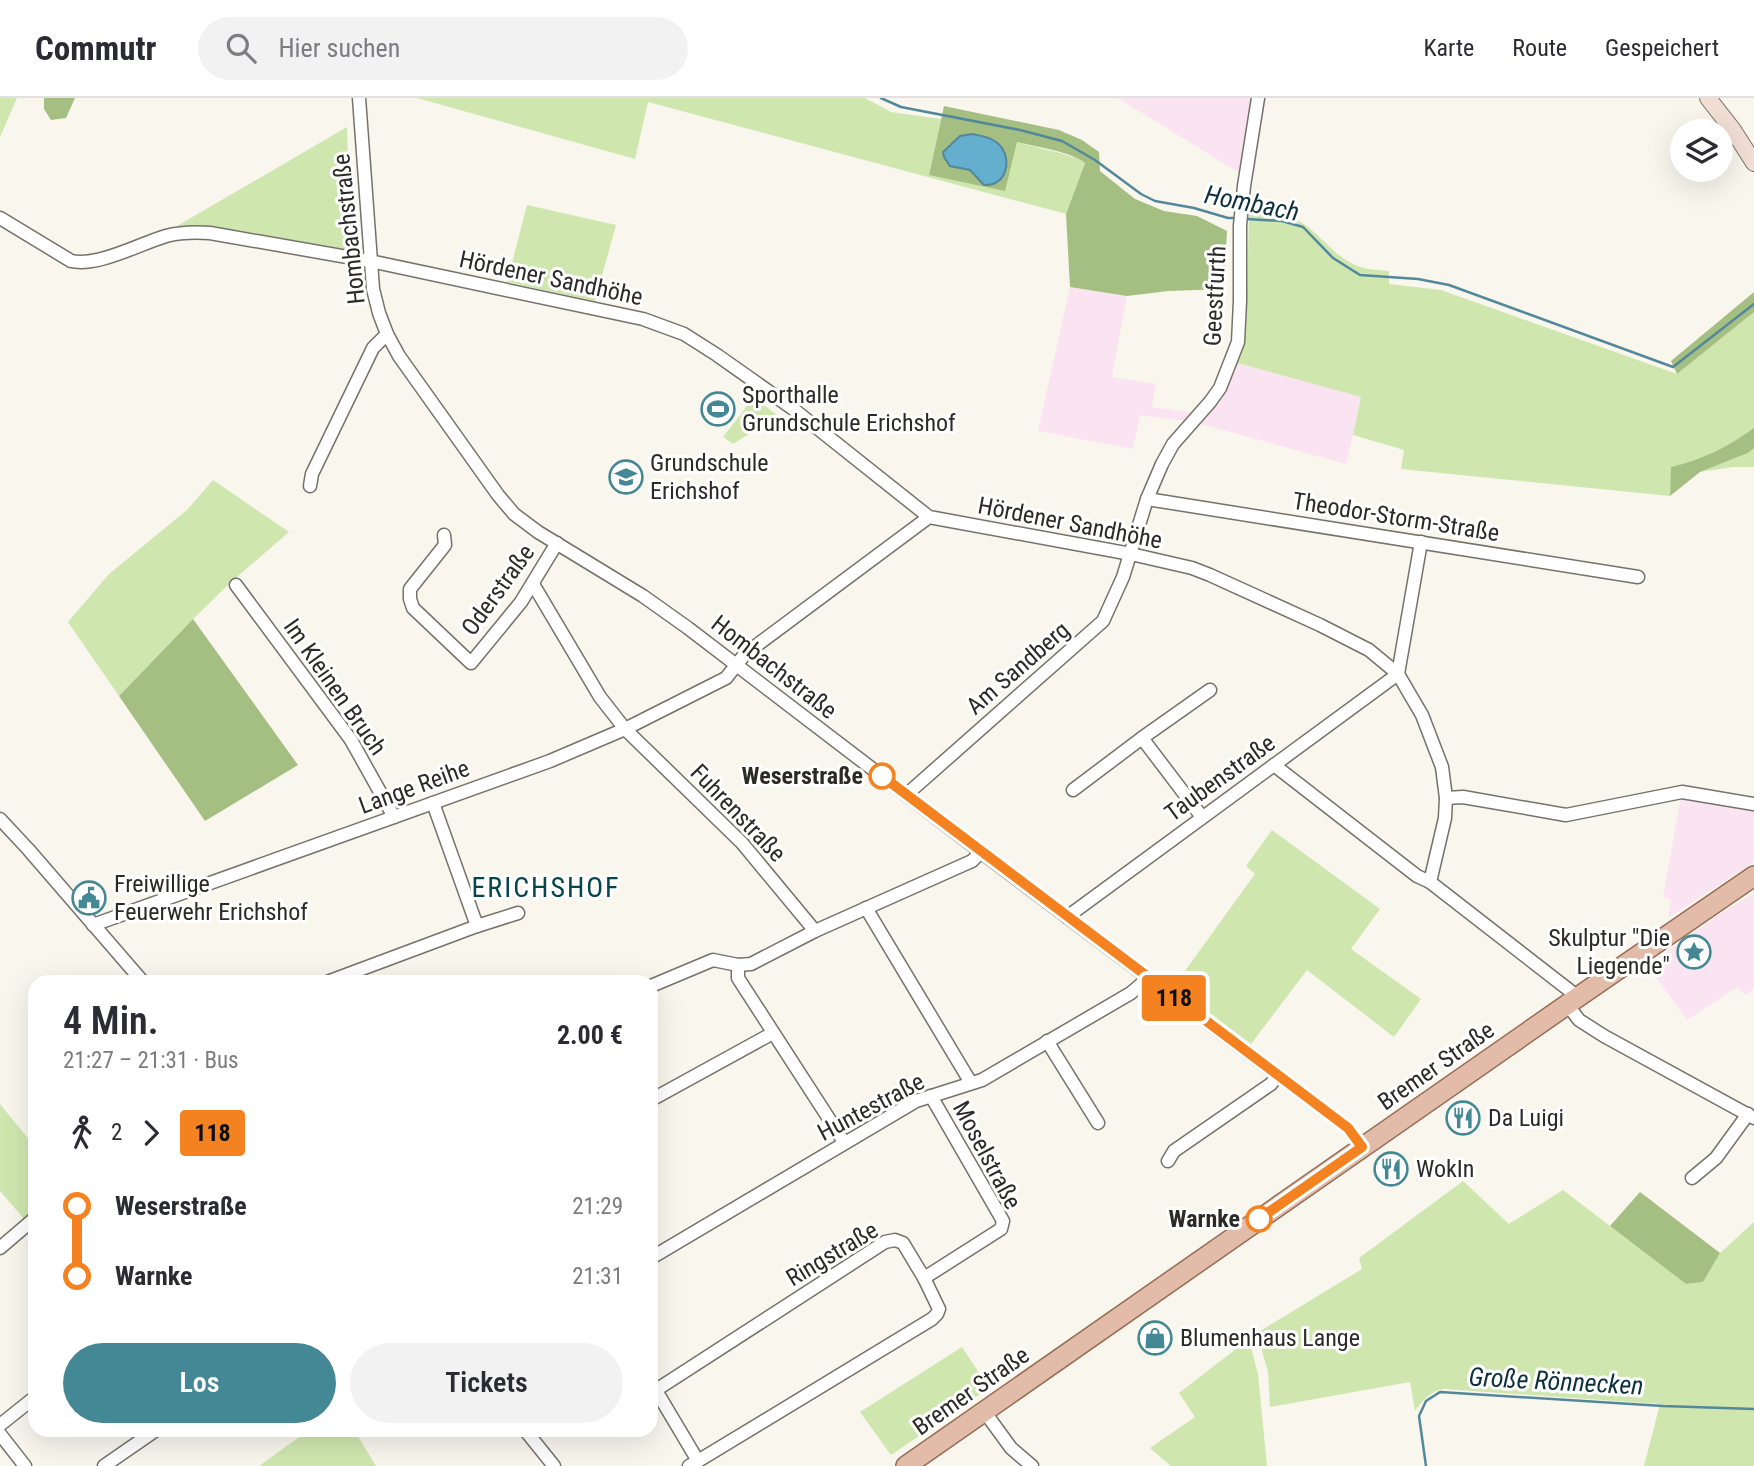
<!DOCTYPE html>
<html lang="de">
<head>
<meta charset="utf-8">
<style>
  :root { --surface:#fff; --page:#f2f2f3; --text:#2b2b33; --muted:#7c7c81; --line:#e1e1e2; --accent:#438894 }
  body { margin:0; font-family:"Roboto Condensed",sans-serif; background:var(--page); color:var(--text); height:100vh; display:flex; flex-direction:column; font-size:26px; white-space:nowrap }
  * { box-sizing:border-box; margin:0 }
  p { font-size:23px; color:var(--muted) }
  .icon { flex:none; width:38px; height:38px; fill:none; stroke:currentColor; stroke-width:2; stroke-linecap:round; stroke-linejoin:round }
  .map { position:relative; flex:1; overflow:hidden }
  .drawer { position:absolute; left:28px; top:877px; width:630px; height:462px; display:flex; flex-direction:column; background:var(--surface); border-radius:21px; box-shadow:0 7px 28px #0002 }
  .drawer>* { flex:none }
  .badge { padding:0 14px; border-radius:5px; font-size:24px; line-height:46px }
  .buttons { position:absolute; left:1670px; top:21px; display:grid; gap:14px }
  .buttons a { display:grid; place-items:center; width:63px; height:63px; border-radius:50%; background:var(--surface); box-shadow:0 7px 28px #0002; font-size:35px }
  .map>.badge { position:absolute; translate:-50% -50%; box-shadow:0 0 0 4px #fff }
  .legs { display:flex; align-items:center; gap:10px; height:77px; padding:0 35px; font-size:23px }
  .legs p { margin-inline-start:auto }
  .headline { display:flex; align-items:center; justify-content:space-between; height:119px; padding:0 35px }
  h1 { font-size:38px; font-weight:600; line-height:52px }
  .cta { display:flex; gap:14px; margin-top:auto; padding:14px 35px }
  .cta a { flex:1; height:80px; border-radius:42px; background:var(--accent); color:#fff; font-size:28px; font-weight:600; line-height:80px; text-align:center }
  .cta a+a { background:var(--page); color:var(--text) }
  ul { padding:0 35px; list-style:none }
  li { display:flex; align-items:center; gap:24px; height:70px; font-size:26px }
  li i { display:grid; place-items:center; width:10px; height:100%; margin:0 9px; background:currentColor }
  li i::after { content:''; width:18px; height:18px; margin:-9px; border:5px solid; border-radius:50%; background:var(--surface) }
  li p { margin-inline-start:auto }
  li:first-child i { background:linear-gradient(#0000 50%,currentColor 0) }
  li:last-child i { background:linear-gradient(currentColor 50%,#0000 0) }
  header { display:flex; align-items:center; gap:42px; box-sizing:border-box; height:98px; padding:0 35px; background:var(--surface); border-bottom:2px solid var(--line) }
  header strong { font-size:33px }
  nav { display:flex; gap:38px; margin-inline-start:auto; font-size:24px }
  .search { width:490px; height:63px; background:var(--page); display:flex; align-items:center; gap:18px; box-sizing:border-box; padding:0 24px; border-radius:38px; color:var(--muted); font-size:26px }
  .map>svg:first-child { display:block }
  .commercial { fill:#fbe4f1 }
  .green { fill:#cfe7af }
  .forest { fill:#a5bf82 }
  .water { fill:#64afcd; stroke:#53879b; stroke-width:2 }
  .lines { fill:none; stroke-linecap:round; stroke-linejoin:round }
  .stream { stroke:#53879b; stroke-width:2.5 }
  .minor-casing { stroke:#74726a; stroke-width:15 }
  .secondary-casing { stroke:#74726a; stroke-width:18 }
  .primary-casing { stroke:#966c56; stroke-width:22 }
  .minor { stroke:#fff; stroke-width:12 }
  .secondary { stroke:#f1ded4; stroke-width:16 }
  .primary { stroke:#e3bca9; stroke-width:19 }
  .line-1-casing { stroke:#fff; stroke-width:16 }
  .line-1 { stroke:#f58220; stroke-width:10 }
  .stop-1-dot { fill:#fff; stroke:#f58220; stroke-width:3.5 }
  .labels { text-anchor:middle; stroke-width:6; stroke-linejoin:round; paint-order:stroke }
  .street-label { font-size:24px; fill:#2b2a27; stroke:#fff }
  .poi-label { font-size:24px; fill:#2b2a27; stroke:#fff; text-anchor:start }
  .stop-label { font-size:24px; font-weight:bold; fill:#2b2a27; stroke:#fff; text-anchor:end }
  .water-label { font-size:26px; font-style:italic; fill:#0c303d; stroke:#fff }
  .quarter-label { font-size:28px; letter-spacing:2px; fill:#05454e; stroke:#fff }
</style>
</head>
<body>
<header>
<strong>Commutr</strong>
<div class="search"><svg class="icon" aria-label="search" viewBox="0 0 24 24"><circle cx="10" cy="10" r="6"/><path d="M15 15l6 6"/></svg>Hier suchen</div>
<nav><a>Karte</a><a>Route</a><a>Gespeichert</a></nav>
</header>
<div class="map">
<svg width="1754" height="1368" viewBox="0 0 1754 1368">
  <rect width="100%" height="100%" fill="#f8f6ed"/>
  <!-- commercial -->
  <g class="commercial">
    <polygon points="1118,0 1266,0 1254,77 1236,73"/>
    <polygon points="1070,189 1127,198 1112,279 1156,286 1152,309 1192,315 1186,323 1140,317 1133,351 1038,333"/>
    <polygon points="1237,265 1362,299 1346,366 1201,326 1219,305 1228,290"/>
    <polygon points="1681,698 1754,711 1754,764 1668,820 1671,801 1663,799"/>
    <polygon points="1754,795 1754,891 1745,897 1738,889 1687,922 1647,867 1726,812"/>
  </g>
  <!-- green -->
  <g class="green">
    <polygon points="0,0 17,0 0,39"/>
    <polygon points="417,0 865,0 891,14 941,21 929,77 1016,44 1060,55 1079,61 1085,65 1066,116 648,4 635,61"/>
    <polygon points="347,29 351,147 343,151 210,128 177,128"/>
    <polygon points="527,107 616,127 595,203 507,184"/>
    <path d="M1249,116C1261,116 1276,115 1288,118C1317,127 1331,160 1361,169C1369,172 1380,172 1389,173V186L1441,192L1677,276L1754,214V330C1729,348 1702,362 1672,369L1670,398L1401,371L1404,352L1353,337L1361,299L1237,265L1246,235Z"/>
    <polygon points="754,299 778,318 733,346 723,339"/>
    <polygon points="1754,350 1754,369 1733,369 1700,374 1748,355"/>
    <polygon points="213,382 289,434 231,484 181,533 119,598 68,524 109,476 187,412"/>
    <polygon points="1272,732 1380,811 1351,851 1421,901 1394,939 1307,872 1251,946 1174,888 1255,776 1246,768"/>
    <polygon points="0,1006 35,1049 35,1114 25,1122 0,1093"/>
    <path d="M1463,1083L1509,1126L1563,1092L1686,1186L1703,1184L1720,1155L1754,1124V1368H1644L1660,1306L1444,1291C1430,1293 1423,1302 1415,1313L1410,1284L1270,1309L1268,1274L1257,1235L1362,1171L1359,1160Z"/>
    <polygon points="1249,1241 1258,1276 1267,1368 1171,1368 1150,1350 1195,1319 1179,1295"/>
    <polygon points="962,1249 989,1290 891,1357 860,1314"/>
    <polygon points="309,1332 354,1332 376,1368 259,1368"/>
  </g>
  <!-- forest -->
  <g class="forest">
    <polygon points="44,0 75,0 66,20 51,22 44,11"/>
    <path d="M944,8L1059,32L1082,42L1099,54L1100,73L1135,101L1164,113L1197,118L1227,133L1224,191L1168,193L1127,198L1070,189L1066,116L1085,65C1069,53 1037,49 1017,44L1005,93L929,77Z"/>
    <polygon points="1754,194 1754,214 1677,276 1671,263"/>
    <path d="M1754,330V350L1748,355L1700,374L1670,398L1671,369C1702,362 1729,348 1754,330Z"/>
    <polygon points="193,521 298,667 205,723 119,598"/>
    <polygon points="1640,1094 1720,1155 1703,1184 1686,1186 1610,1128"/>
  </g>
  <!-- water -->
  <path class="water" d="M972,36C983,38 995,40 1002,50C1012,65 1005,88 984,87L970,72L950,68L944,59L943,54L960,38Z"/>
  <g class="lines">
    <!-- stream -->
    <g class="stream">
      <polyline points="881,0 901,9 1020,32 1062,43 1095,62 1141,96 1155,103 1194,110 1228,120 1236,120"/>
      <polyline points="1246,121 1282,123 1303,129 1333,160 1360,177 1418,181 1449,187 1673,269 1754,206"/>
      <polyline points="1426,1368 1419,1318 1426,1303 1440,1294 1663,1308 1754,1311"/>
    </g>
    <defs>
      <g id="minor">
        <polyline points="359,0 373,191 379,215 387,236 399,258 498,397 514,416 538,434 643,498 688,530 981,754 1348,1030 1362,1049"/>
        <path d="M0,120L71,163C98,169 139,146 166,138C181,134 195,134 210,135L370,163L643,221L684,236L717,257L792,310L929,419L1131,456L1192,470L1210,477L1320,527L1369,552L1398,576L1422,617L1442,669L1446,700L1445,720L1430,784L1578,899"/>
        <polyline points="310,388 312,376 373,250 387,236"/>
        <polyline points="1147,401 1638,479"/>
        <polyline points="444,437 445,447 410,491 410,501 413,510 471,565 521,504 557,445"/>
        <polyline points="533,486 600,599 625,631 742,745 815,833"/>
        <polyline points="236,487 351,642 394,719"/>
        <polyline points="1274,667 1417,778 1430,784"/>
        <polyline points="1073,692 1142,640"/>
        <polyline points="906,697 1103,523 1123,479 1147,401 1162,366 1173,346 1210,304 1220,290 1238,244 1240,203 1240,127 1244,88 1258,0"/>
        <polyline points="1446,700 1463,699 1566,717 1682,694 1754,706"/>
        <polyline points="433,705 477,828 518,815"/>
        <polyline points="1202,719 1142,640 1210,592"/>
        <polyline points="0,721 28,751 143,884"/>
        <polyline points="866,810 971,985"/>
        <polyline points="1067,819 1398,576 1421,444"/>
        <polyline points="93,827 550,663 625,631 726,580 745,556 929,419"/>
        <polyline points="738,867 738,880 844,1044"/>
        <polyline points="327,884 477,828"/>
        <polyline points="651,888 713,862 738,867 751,866 815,833 972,763 981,754"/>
        <polyline points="1567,906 1579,922 1604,938 1754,1020"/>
        <polyline points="1047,943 1098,1025"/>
        <polyline points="651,1002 773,935"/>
        <polyline points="1168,1063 1174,1053 1271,986 1277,978"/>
        <polyline points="1692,1080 1716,1060 1748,1016"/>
        <polyline points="0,1150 35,1120"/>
        <polyline points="651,1160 916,1003 982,982 1131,895 1148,880"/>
        <polyline points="924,1180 1001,1131 1003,1123 931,998"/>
        <polyline points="651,1284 698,1363 689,1368"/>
        <polyline points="656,1292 885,1144 895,1142 903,1145 924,1180 939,1211 937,1216 932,1221 698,1363"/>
        <polyline points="984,1313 1011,1350 1032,1368"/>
        <polyline points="0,1327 35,1299"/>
        <polyline points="525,1332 554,1368"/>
        <polyline points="0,1336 25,1368"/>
        <polyline points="104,1368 156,1332"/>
      </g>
      <polyline id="secondary" points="1708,0 1733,32 1754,65"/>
      <polyline id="primary" points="906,1368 1578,899 1754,778"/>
    </defs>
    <!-- minor casing -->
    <use href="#minor" class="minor-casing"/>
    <!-- secondary casing -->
    <use href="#secondary" class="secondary-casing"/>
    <!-- primary casing -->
    <use href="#primary" class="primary-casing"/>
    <!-- minor -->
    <use href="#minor" class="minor"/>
    <!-- secondary -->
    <use href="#secondary" class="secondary"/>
    <!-- primary -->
    <use href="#primary" class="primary"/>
  </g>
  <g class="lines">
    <defs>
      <polyline id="line-1" points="882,678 1348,1030 1362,1049 1259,1121"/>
    </defs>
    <!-- line-1 casing -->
    <use href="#line-1" class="line-1-casing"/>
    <!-- line-1 -->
    <use href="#line-1" class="line-1"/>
  </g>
  <!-- icons -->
  <defs>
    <symbol id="stadium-ring" viewBox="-11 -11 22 22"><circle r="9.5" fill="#fff" stroke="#438894" stroke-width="1.5"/><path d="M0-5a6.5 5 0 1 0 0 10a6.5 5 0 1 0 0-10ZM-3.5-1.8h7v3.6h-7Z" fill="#438894"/></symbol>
    <symbol id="school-ring" viewBox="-11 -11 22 22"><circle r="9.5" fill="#fff" stroke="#438894" stroke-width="1.5"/><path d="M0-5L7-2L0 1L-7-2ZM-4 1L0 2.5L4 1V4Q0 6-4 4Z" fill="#438894"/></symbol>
    <symbol id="civic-ring" viewBox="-11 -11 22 22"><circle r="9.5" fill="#fff" stroke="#438894" stroke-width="1.5"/><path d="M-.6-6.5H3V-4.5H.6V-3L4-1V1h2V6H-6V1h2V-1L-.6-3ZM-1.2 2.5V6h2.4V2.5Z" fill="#438894"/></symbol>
    <symbol id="sight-ring" viewBox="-11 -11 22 22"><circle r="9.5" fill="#fff" stroke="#438894" stroke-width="1.5"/><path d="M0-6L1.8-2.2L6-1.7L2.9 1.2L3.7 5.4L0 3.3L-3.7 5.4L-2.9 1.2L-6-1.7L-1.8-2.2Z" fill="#438894"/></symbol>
    <symbol id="restaurant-ring" viewBox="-11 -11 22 22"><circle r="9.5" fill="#fff" stroke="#438894" stroke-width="1.5"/><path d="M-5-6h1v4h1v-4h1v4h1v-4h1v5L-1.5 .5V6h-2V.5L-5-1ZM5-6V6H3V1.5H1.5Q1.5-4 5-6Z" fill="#438894"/></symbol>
    <symbol id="shop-ring" viewBox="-11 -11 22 22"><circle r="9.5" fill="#fff" stroke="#438894" stroke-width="1.5"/><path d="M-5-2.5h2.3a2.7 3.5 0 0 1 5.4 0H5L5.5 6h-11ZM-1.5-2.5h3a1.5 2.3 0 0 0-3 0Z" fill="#438894"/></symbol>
  </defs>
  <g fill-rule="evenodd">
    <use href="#stadium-ring" x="699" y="292" width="38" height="38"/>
    <use href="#school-ring" x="607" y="360" width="38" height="38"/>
    <use href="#civic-ring" x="70" y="781" width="38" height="38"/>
    <use href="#sight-ring" x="1675" y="835" width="38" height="38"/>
    <use href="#restaurant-ring" x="1444" y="1001" width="38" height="38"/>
    <use href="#restaurant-ring" x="1372" y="1052" width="38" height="38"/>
    <use href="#shop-ring" x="1136" y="1221" width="38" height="38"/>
  </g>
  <!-- markers -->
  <g class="stop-1-dot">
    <circle cx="882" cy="678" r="12"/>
    <circle cx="1259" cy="1121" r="12"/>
  </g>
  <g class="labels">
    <!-- street labels -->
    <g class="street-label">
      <text transform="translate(349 131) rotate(-96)" y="8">Hombachstraße</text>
      <text transform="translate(551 180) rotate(12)" y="8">Hördener Sandhöhe</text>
      <text transform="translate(1215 198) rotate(-87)" y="8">Geestfurth</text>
      <text transform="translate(1396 419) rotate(9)" y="8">Theodor-Storm-Straße</text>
      <text transform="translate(1070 425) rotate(11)" y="8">Hördener Sandhöhe</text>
      <text transform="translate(498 492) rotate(-54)" y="8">Oderstraße</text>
      <text transform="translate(774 569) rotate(38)" y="8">Hombachstraße</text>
      <text transform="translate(1018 570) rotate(-41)" y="8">Am Sandberg</text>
      <text transform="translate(335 589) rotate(55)" y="8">Im Kleinen Bruch</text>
      <text transform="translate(1220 680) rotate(-36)" y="8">Taubenstraße</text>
      <text transform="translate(414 689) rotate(-20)" y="8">Lange Reihe</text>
      <text transform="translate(738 715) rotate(46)" y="8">Fuhrenstraße</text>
      <text transform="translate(1436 968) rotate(-35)" y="8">Bremer Straße</text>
      <text transform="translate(871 1009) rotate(-28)" y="8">Huntestraße</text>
      <text transform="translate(987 1057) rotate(62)" y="8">Moselstraße</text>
      <text transform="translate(832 1156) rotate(-31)" y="8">Ringstraße</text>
      <text transform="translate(971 1293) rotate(-35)" y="8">Bremer Straße</text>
    </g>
    <!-- poi labels -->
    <g class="poi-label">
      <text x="742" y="305">Sporthalle<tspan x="742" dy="28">Grundschule Erichshof</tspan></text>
      <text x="650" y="373">Grundschule<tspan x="650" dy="28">Erichshof</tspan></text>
      <text x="114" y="794">Freiwillige<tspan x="114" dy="28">Feuerwehr Erichshof</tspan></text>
      <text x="1670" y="848" text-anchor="end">Skulptur "Die<tspan x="1670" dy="28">Liegende"</tspan></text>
      <text x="1488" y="1028">Da Luigi</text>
      <text x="1416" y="1079">WokIn</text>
      <text x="1180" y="1248">Blumenhaus Lange</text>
    </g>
    <!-- stop labels -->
    <g class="stop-label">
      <text x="863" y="686">Weserstraße</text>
      <text x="1240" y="1129">Warnke</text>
    </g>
    <!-- water labels -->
    <g class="water-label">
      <text transform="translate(1252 105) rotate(11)" y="9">Hombach</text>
      <text transform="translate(1556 1283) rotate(3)" y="9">Große Rönnecken</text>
    </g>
    <!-- quarter labels -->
    <g class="quarter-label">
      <text x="546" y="799">ERICHSHOF</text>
    </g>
  </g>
</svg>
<div class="buttons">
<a><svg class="icon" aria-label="layers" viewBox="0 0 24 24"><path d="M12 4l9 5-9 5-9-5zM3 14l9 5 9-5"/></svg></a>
</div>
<b class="badge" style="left:1174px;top:900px;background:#f58220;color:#111">118</b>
<section class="drawer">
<div class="headline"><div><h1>4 Min.</h1><p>21:27 – 21:31 · Bus</p></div><b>2.00 €</b></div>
<div class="legs"><svg class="icon" aria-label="walk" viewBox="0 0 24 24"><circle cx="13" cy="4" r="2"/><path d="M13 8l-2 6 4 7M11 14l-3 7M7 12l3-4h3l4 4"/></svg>2<svg class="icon" aria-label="forward" viewBox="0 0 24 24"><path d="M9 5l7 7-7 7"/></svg><b class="badge" style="background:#f58220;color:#111">118</b></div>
<ul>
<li><i style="color:#f58220"></i><b>Weserstraße</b><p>21:29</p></li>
<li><i style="color:#f58220"></i><b>Warnke</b><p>21:31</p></li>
</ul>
<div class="cta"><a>Los</a><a>Tickets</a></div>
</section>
</div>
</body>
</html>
